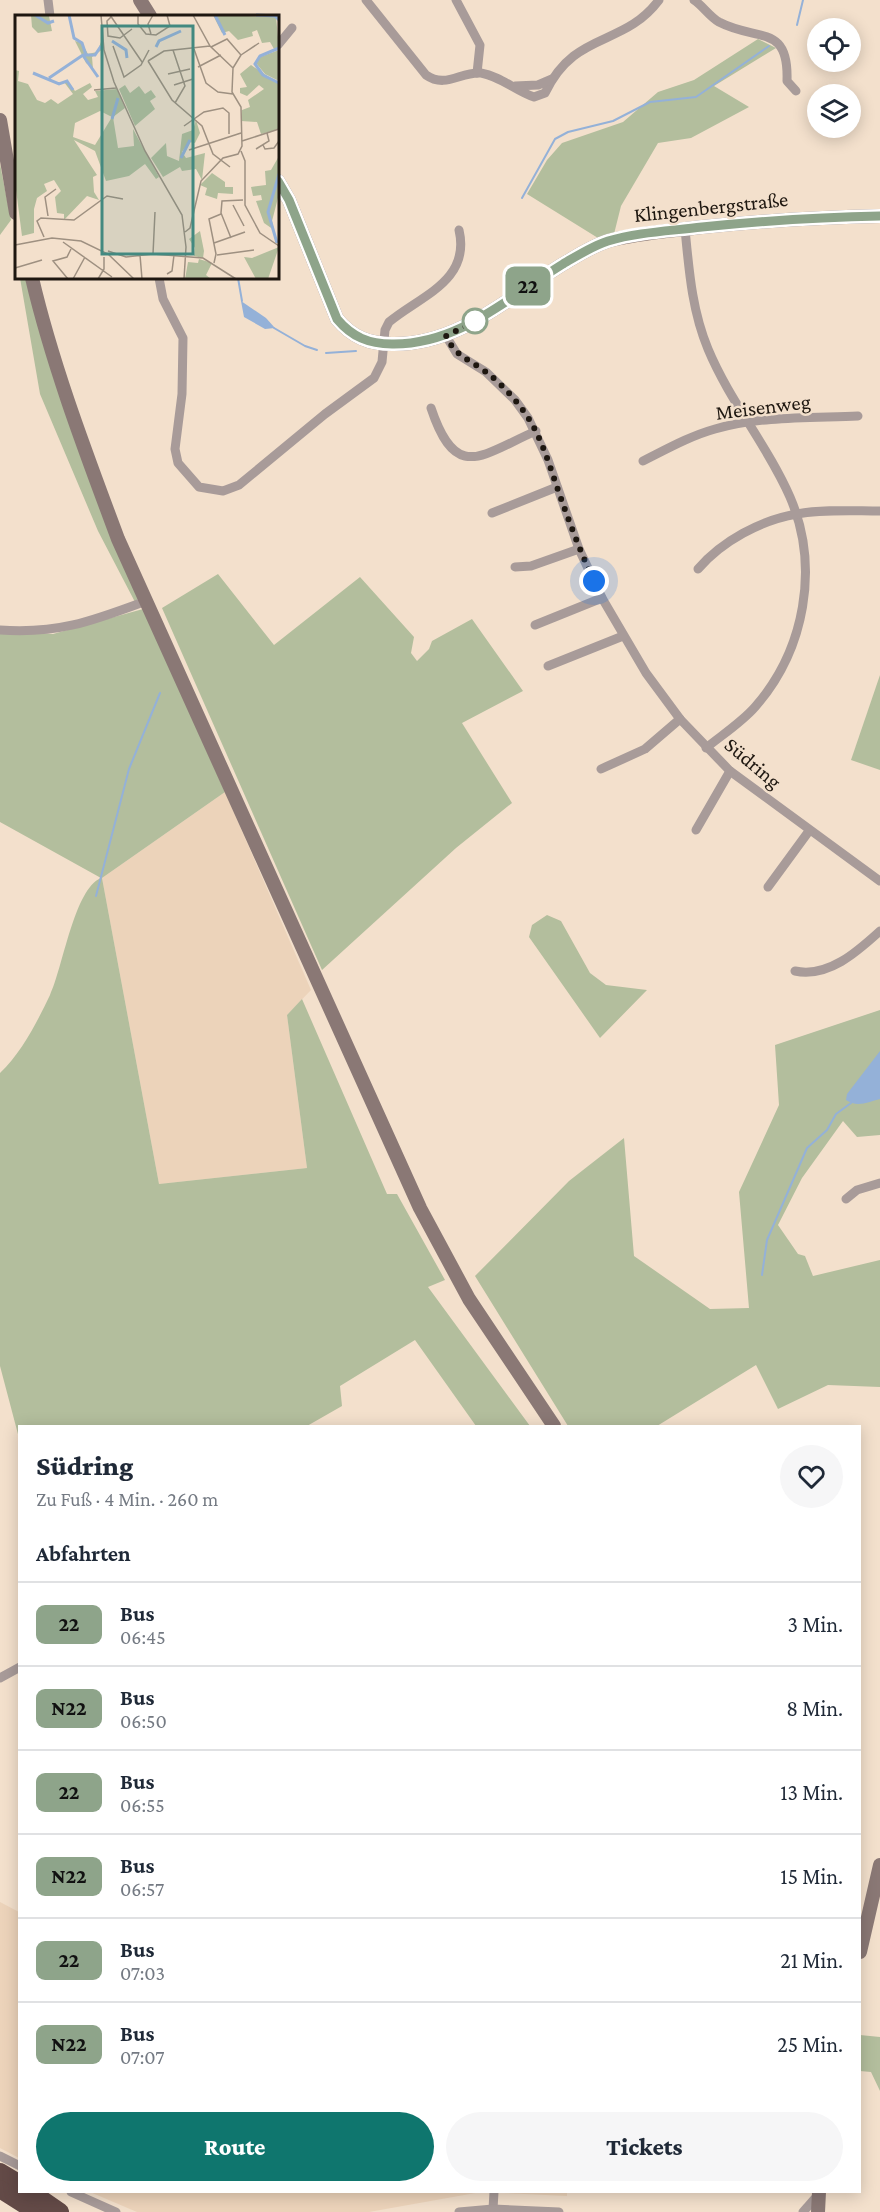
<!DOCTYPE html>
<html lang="de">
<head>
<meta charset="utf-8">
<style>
  :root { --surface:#fff; --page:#f6f6f7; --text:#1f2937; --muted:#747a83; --line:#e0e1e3; --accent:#0f766e }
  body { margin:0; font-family:"Crimson Pro",serif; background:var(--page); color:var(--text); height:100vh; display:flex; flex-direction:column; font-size:22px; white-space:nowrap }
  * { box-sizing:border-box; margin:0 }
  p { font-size:20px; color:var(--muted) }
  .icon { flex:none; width:33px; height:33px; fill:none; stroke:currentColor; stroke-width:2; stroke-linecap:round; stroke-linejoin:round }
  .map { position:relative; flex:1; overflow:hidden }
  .drawer { position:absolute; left:18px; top:1425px; width:843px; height:768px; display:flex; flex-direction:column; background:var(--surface); border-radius:0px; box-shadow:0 3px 15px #0003 }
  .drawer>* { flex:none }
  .badge { padding:0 12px; border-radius:9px; font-size:21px; line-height:39px }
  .buttons { position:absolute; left:807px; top:18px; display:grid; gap:12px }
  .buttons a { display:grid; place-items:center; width:54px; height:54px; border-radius:50%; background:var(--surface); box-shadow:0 3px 15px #0003; font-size:30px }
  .you { position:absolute; width:30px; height:30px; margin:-15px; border:4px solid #fff; border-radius:50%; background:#1a73e8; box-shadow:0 0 0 9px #1a73e833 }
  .map>.badge { position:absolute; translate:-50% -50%; box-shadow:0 0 0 3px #fff }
  h2 { padding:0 18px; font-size:22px; line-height:54px }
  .round { display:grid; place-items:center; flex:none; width:63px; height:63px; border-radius:32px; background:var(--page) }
  .head { display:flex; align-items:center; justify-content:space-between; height:102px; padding:0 18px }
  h1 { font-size:28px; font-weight:800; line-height:45px }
  .button { display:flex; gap:12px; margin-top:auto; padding:12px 18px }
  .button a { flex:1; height:69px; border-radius:36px; background:var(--accent); color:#fff; font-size:24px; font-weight:800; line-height:69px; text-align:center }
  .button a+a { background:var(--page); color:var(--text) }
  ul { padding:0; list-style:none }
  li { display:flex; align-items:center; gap:18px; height:84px; padding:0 18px; border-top:2px solid var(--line) }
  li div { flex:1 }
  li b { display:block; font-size:22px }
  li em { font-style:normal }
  li .badge { min-width:66px; font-weight:700; text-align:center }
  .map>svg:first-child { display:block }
  .built { fill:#ecd3ba }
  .green { fill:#b3be9d }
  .water { fill:#94b1d8 }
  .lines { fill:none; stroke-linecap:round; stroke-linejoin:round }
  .stream { stroke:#94b1d8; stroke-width:2 }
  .street { stroke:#a89b99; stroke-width:9 }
  .secondary { stroke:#8a7875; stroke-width:14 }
  .highway { stroke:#634a47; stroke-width:18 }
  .line-casing { stroke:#fff; stroke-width:14 }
  .line { stroke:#8ea48a; stroke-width:9 }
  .walk { stroke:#1e1710; stroke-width:6; stroke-dasharray:0 10.8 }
  .stop-dot { fill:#fff; stroke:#8ea48a; stroke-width:3 }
  .labels { text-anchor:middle; stroke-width:5; stroke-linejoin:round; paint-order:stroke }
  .street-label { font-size:21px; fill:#1e1710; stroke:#f3e0cc }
  .inset-river { fill:none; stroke:#94b1d8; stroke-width:3 }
  .inset-road { fill:none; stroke:#9e9081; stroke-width:1.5 }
  .view { fill:#438980; fill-opacity:0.15; stroke:#438980; stroke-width:3 }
  .inset-edge { fill:none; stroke:#1e1710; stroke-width:3 }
</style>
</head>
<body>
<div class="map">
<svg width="880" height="2212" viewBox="0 0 880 2212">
  <rect width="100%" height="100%" fill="#f3e0cc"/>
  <!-- built -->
  <g class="built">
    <polygon points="225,792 311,990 287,1015 307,1168 159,1184 102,878"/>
    <polygon points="0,1902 19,1912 19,2158 0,2148"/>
    <polygon points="90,2192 567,2192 567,2196 481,2192 369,2212 137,2212"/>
  </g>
  <!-- green -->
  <g class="green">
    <polygon points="758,39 776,48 714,86 749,107 691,138 658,143 621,206 614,234 598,238 527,194 547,160 562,143 623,122 658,92 694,80"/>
    <polygon points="0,164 11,220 0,235"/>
    <polygon points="20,278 25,278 50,360 139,598 135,602 98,531 40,394"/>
    <polygon points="218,574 274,645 360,577 414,637 411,653 417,661 429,649 432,641 472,619 523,691 462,723 512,803 456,848 322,970 162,608"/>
    <path d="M143,609L225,792L102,878L159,1184L307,1168L287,1015L302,999L387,1194H397L445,1280L428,1287L530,1426H476L415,1340L340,1386L342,1406L307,1426H20L19,1438L0,1366V1073C22,1052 37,1022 50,995C63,968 74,889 101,878L0,822V632L53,634Z"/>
    <polygon points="880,675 880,770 851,760"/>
    <polygon points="547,915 561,921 590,973 606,985 647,990 600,1038 529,937 532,925"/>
    <polygon points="880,1010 880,1135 857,1137 843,1121 802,1178 778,1225 798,1254 805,1256 813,1276 880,1260 880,1387 828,1385 778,1409 756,1365 657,1426 568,1426 475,1276 569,1181 624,1138 634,1256 710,1309 749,1308 739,1192 779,1105 775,1045"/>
    <polygon points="860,2035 880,2037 880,2091 871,2072 860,2071"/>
  </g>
  <!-- water -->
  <g class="water">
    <polygon points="241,301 266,318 275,328 265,329 244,317"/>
    <path d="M880,1051V1099C868,1102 857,1108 846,1100L847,1094Z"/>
  </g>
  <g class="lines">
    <!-- stream -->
    <g class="stream">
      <polyline points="797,25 803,0"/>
      <polyline points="522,198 555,139 568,132 613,121 650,102 696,97 769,46"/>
      <polyline points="238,278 242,301"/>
      <polyline points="274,328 305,346 317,350"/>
      <polyline points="326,353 356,351"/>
      <polyline points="96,896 129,769 160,693"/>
      <polyline points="762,1275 767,1240 807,1148 827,1130 836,1114 851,1103"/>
    </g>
    <!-- street -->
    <g class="street">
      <polyline points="48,0 50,16"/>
      <path d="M366,0L426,75C446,89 461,71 481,73C500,76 516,91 534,97L545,93C575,30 623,48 659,0"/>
      <polyline points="456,0 480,45 477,73"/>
      <path d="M694,0C703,6 710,17 719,22C757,42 789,23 787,81L796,91"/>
      <polyline points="278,45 292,28"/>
      <polyline points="515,86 538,85 552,79"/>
      <path d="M685,229C689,270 692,311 708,349C730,402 768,446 790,497C820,567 805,650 755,707C742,722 722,735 706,748"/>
      <path d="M159,278L163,299L183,338L182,394L175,449L178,463L199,487L223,491L239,485L325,414L374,378L382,362L385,330L389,322C420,296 471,281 459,230"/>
      <polyline points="446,336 457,354 486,372 515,400 528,418 548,460 579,549 602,598 646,673 680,719 730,771 880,881"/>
      <path d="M431,408C456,483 481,455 536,431"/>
      <path d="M643,461C667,449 690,436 715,429C761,416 811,418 858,416"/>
      <polyline points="492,513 557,487"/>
      <polyline points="515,567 531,566 579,549"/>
      <path d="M698,569C722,541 761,520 797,514C824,509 853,511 880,511"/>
      <polyline points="535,625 602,598"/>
      <path d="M0,630C59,634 92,621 146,601"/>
      <polyline points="548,666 623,636"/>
      <polyline points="601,769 645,749 680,719"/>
      <polyline points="696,830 730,771"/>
      <polyline points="768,887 809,831"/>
      <path d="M795,971C828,978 857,952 880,931"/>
      <polyline points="846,1199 857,1190 880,1183"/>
      <polyline points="0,1678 20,1667"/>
      <polyline points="0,2156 20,2166"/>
      <polyline points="71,2192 116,2212"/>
      <polyline points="493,2209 494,2192"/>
      <polyline points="459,2212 493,2209 559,2212"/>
      <polyline points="803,2212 818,2195"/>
    </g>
    <!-- secondary -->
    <g class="secondary">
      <polyline points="140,0 150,16"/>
      <polyline points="0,120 16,213"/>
      <path d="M278,181L289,200L337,319C352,337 369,344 392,344C459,345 509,297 563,264C577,256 592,246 608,241C638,233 671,231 702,227C762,221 820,217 880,216"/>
      <path d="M32,278C53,367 86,453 118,539L420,1208L469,1299L554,1426"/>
      <polyline points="860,1952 880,1865"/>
      <polyline points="818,2212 819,2192"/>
    </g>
    <!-- highway -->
    <g class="highway">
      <polyline points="0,2172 20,2184"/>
      <polyline points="0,2189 36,2212"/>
      <polyline points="31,2192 60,2212"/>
    </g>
  </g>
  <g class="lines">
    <defs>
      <path id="line" d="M278,181L289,200L337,319C352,337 369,344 392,344C459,345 509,297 563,264C577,256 592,246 608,241C638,232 671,231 702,227C762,221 820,217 880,216"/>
    </defs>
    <!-- line casing -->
    <use href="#line" class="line-casing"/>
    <!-- line -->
    <use href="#line" class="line"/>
    <!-- walk -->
    <path class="walk" d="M475,321L446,336C455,356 469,359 486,372C502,384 518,402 529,419C542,440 549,464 557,487C568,519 580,551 594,581"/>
  </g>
  <!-- markers -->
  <circle class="stop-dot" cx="475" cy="321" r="12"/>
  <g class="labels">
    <!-- street labels -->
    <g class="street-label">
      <text transform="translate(711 207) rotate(-6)" y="7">Klingenbergstraße</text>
      <text transform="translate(763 407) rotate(-7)" y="7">Meisenweg</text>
      <text transform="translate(753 763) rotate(40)" y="7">Südring</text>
    </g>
  </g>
  <!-- overview -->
  <g transform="translate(15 15)">
    <rect width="264" height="264" fill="#f3e0cc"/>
    <path d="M16,0L34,1L37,16L23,18L17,12ZM198,0L261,2L264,32L259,34L255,27L247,28L242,15L237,17L238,21L223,25L214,16L207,18ZM60,26L67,28L73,39L82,37L86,27L88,34L77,42L78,54L71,48ZM264,35V66L250,59L241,48L245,42ZM236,50L264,69V114L246,119L242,107L226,106L227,95L235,92L233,85L249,74L244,70L232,81L225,78V73L232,72L225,59ZM0,55L4,56L3,66L13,69L22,85L30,88L36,84L43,89L58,79L49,67L52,65L60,76L75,68L77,72L68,79L73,85L83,82L80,76L102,74L110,93L98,102L103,133L119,131L118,114L144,162L141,164L130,149L114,161L91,166L80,136L59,125L82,160L78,162L79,177L84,185L72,181L49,205V199L42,198L40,182L46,176L39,165L29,169L32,176L22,183L19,194V218L7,221L0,167ZM85,96L97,102L80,130L58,122L60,108ZM110,70L115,78L124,71L130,79L136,75L141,82L135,86L140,94L120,111L104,74ZM181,105L185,118L180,128L174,127L167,137L171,143L190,138L187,165L181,154L167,156L165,152L148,162L136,143L151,128L152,141L164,146L167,119L178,115ZM264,141V179L257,206L259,215L249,208L241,186L247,185L246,180L238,181L236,172L251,170L250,156L256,155ZM197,158L210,167V172H218V179L203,178L202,184L190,180L192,173L185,170ZM185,216L189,236L188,243L179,241L180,233L174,224ZM264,232L253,264H241L229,242L237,243ZM184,244L197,248L191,260L196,264H170L173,247L183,248Z" fill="#b3be9d" fill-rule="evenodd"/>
    <path class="inset-river" d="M20,0L33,8L39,6M54,0L59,23L67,28L71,40H80L86,31M200,0L210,20M241,0L260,1L264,5M97,26L111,35L112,43M141,32L144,26L166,16M264,33L245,41L240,49L248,60L264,68M67,39L83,62M18,58L44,69L52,66L58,75M34,63L68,40M97,104L103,83M166,143L175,125M262,228L253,197L264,159"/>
    <path class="inset-road" d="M86,0L89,35L99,67L130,136L167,200L171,232L169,264M95,0L127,47M123,0V9L131,19L141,20L155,11L152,0M96,2L92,6L93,21L105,23L117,14M136,19L133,9L138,0M98,31L109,62L126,50L134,35M196,32L212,24L226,40L218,53M179,34L191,68L203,77L218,79M158,35L170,71L160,88M226,40L244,28M133,46L157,85L187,111L198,139L215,152M133,46L149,36L195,31M183,52L206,40M153,59L175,54M159,70L178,64M79,75L101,73M169,111L189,97L208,93L214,98V119M227,126L264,114M248,130L250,134L259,133L264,126M241,134L254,126L252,118M174,135L226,118M226,136L230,146V190L245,218L264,231M218,190L229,211M33,201L30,182L41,174M170,217L175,213L186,166L208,143L223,139L227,131L226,92L217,77L218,53L195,31L178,0M29,222L22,206L26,203L59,205L92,181L108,184M216,223L206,198L207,186L228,185M48,227L97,262M199,228L230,217M0,230L37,223L66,226L93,239L119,264M93,236L111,242L138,239L188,243L221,264M138,239L140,197M125,240L127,264M202,240L239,235M199,248L201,239L194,204L206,199M0,253L27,245M152,259L157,256L159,240M53,264L38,246L52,242L56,234M58,264L70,242M83,264L89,254V242"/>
    <path class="view" d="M87,11H178V239H87Z"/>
    <rect width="264" height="264" class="inset-edge"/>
  </g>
</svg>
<div class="buttons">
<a><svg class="icon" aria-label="locate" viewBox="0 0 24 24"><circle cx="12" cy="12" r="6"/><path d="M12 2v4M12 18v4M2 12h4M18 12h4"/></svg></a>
<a><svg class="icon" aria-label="layers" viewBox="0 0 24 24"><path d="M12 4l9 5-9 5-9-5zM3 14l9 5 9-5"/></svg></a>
</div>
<div class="you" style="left:594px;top:581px"></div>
<b class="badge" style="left:528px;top:286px;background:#8ea48a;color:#111">22</b>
<section class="drawer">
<div class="head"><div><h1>Südring</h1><p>Zu Fuß · 4 Min. · 260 m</p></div><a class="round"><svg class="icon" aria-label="heart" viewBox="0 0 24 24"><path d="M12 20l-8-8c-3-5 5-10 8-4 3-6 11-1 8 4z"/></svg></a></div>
<h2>Abfahrten</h2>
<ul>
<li><span class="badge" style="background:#8ea48a;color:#111">22</span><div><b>Bus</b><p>06:45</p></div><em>3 Min.</em></li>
<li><span class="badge" style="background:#8ea48a;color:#111">N22</span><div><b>Bus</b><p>06:50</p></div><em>8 Min.</em></li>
<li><span class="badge" style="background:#8ea48a;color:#111">22</span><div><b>Bus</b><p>06:55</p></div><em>13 Min.</em></li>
<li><span class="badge" style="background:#8ea48a;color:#111">N22</span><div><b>Bus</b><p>06:57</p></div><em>15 Min.</em></li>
<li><span class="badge" style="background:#8ea48a;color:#111">22</span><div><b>Bus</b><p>07:03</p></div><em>21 Min.</em></li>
<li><span class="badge" style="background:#8ea48a;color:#111">N22</span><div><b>Bus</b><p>07:07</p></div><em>25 Min.</em></li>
</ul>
<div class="button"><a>Route</a><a>Tickets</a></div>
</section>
</div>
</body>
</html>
